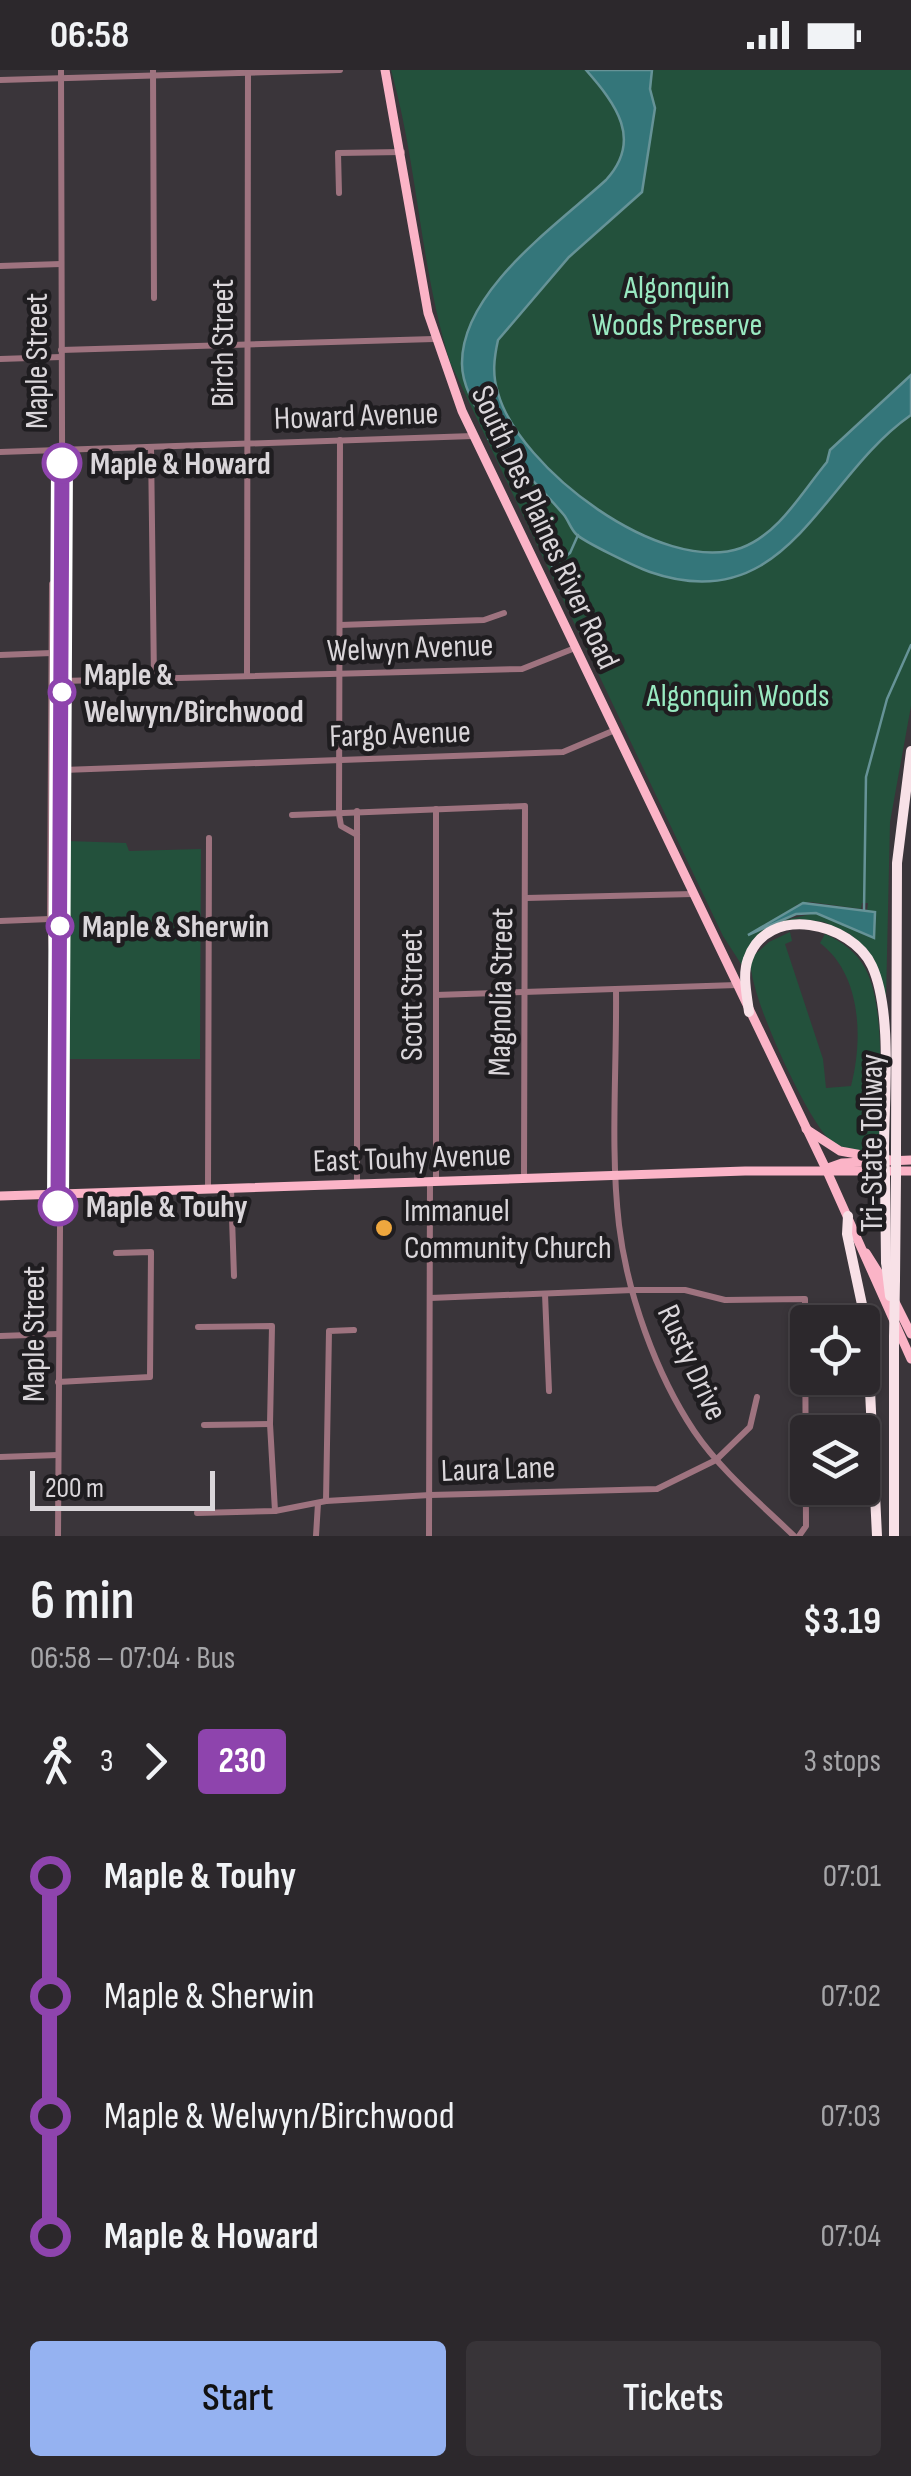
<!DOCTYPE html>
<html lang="en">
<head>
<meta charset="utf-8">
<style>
  :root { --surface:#2c282c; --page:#383438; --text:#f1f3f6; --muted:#a6a6a9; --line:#484448; --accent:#95b2f1 }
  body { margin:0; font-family:"Sofia Sans Condensed",sans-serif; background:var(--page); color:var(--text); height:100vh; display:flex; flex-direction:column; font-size:38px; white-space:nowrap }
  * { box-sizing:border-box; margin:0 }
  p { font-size:32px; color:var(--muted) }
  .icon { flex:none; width:55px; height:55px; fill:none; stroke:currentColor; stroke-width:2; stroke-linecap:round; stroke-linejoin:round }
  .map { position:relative; height:1466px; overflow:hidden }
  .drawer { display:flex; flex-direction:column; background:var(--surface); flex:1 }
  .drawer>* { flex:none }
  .badge { padding:0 20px; border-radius:8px; font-size:35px; line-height:65px }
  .tools { position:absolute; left:790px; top:1235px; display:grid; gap:20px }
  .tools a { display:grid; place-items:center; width:90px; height:90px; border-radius:10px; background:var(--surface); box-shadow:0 2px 8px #0004,0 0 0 2px var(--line); font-size:50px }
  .scale { position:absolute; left:30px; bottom:25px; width:185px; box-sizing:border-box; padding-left:10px; border:5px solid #dad6da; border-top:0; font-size:28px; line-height:35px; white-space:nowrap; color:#dad6da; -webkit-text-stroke:8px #1f1d20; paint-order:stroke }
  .map>.badge { position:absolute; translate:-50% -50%; box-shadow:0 0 0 5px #fff }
  .legs { display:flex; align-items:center; gap:15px; height:110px; padding:0 30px; font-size:32px }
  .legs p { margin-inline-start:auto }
  .head { display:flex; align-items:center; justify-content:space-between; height:170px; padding:0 30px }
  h1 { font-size:55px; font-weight:600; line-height:75px }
  .primary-button { display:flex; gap:20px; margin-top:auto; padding:20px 30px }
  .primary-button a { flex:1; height:115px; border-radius:10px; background:var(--accent); color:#111; font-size:40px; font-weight:600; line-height:115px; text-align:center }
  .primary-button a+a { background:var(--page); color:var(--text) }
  ul { padding:0 30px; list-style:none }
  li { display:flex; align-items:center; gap:35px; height:120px; font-size:38px }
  li i { display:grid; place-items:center; width:15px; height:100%; margin:0 12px; background:currentColor }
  li i::after { content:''; width:25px; height:25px; margin:-12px; border:8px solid; border-radius:50%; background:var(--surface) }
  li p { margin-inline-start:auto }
  li:first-child i { background:linear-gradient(#0000 50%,currentColor 0) }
  li:last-child i { background:linear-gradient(currentColor 50%,#0000 0) }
  .status { display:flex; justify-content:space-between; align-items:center; height:70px; padding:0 50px; background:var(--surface); direction:ltr }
  .status svg { height:28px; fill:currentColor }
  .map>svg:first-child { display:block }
  .green { fill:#23513c; fill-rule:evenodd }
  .water { fill:#34767a; stroke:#669397; stroke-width:2.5 }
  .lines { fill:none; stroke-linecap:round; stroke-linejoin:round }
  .stream { stroke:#669397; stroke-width:2.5 }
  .minor { stroke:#9e737f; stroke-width:6 }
  .major { stroke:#fbb4c7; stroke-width:9 }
  .highway { stroke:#f8e1e7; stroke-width:10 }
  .highway-bridge { stroke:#f8e1e7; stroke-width:10 }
  .line-1-casing { stroke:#fff; stroke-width:22 }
  .line-1 { stroke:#8e44ad; stroke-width:15 }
  .stop-1-dot { fill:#fff; stroke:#8e44ad; stroke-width:5 }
  .poi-dot { fill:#efa73e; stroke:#1f1d20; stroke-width:4 }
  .labels { text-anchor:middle; stroke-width:9; stroke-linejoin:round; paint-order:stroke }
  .park-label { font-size:32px; fill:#99e9c1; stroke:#1f1d20 }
  .street-label { font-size:32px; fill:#dad6da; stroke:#1f1d20 }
  .stop-label { font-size:32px; font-weight:bold; fill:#dad6da; stroke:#1f1d20; text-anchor:start }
  .poi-label { font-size:32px; fill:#dad6da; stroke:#1f1d20; text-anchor:start }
</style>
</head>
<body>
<div class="status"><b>06:58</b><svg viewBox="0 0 49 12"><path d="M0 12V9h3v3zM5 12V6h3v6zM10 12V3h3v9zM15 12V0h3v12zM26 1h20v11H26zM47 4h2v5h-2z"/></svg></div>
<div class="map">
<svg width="911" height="1466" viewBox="0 0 911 1466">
  <rect width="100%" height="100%" fill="#3a353a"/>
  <!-- green -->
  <g class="green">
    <path d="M391,0H911V636L890,752L886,928L867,881L850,864L824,852L797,849L771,857L743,897L723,866L450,292C420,197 418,96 391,0ZM810,832L861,839L862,833H868L867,840L876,846L874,867L816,843L767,854L794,841L796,835Z"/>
    <polygon points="68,771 126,773 129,781 201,779 200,989 67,989"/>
    <path d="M790,862L792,871L785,874L823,989L826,1018L851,1016C863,970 862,905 820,873L825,864C842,872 856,881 865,898C888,940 878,1034 879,1082C861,1083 841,1081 828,1068C805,1045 745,917 751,888L769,872Z"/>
  </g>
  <!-- water -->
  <g class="water">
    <path d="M586,0H652L650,19L655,38L642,122L569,187L498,270C494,288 492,305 498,323C519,398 661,506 741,478C779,464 802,422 827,392L830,380L911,305V345C820,408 788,550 650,502C636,497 584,472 576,464C571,459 568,450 564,445C553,432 499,373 489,369L492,365C480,344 462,319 462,294C461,221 557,155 606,110C643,70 616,34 586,0Z"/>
    <polygon points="803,833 875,842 874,868 816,843 796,844 748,865"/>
  </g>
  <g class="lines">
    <!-- stream -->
    <g class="stream">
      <polyline points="552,496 570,483 578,465"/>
      <polyline points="864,840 866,707 887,629 911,575"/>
    </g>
    <!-- minor -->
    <g class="minor">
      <polyline points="153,0 154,228"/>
      <polyline points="0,10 340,0"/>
      <polyline points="339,123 338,83 402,82"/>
      <polyline points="0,196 61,194"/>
      <polyline points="61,280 434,269"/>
      <polyline points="0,289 61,287"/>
      <polyline points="340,370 339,744 341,756 357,765"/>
      <polyline points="151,377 154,609"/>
      <polyline points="0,382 473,366"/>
      <polyline points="52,514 50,849 55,928"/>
      <polyline points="340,555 484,550 504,543"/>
      <polyline points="0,585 52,583"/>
      <polyline points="247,605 248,0"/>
      <polyline points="62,611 522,599 575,578"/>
      <polyline points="63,700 563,682 615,660"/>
      <polyline points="436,739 436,1112"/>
      <polyline points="357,741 357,1114"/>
      <polyline points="292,745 525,736 524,1109"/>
      <polyline points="526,828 693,824"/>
      <polyline points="0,851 50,849"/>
      <path d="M616,919C617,996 610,1078 619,1155C627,1223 656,1304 694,1361C721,1401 760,1433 794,1466"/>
      <polyline points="436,925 737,915"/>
      <polyline points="208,1119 209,768"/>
      <polyline points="231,1119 234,1206"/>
      <polyline points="545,1224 549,1321"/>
      <polyline points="430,1228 633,1220 685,1220 725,1230 805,1229 806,1456 799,1466"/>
      <polyline points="198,1257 272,1256 270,1354 275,1441"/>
      <polyline points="0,1266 58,1264"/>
      <polyline points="58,1312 150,1307 151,1182 116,1183"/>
      <polyline points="204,1355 270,1354"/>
      <polyline points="0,1387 58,1385"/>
      <polyline points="326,1431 329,1261 354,1260"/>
      <polyline points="197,1443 275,1441 326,1431 430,1425 657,1419 716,1390 750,1357 757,1327"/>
      <polyline points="58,1466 63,700 61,0"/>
      <polyline points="316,1466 318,1433"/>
      <polyline points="429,1466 430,1112"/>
    </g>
    <!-- major -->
    <g class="major">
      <polyline points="385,0 428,243 462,341 826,1099 911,1289"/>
      <polyline points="806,1059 840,1081 890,1090"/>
      <polyline points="828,1098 842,1093 911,1090"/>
      <polyline points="0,1126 745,1101 911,1101"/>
      <polyline points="866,1183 887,1216"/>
      <polyline points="894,1230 911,1264"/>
    </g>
    <!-- highway -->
    <g class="highway">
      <path d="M749,942C747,925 742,905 748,889C767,833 852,852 872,896C893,942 884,1029 884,1080"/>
      <polyline points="896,1079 897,793 911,681"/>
      <polyline points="885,1106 886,1192"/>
      <polyline points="848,1146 847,1164 867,1258 877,1466"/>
      <polyline points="895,1210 896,1106"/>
      <polyline points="894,1267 894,1466"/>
    </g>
    <!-- highway-bridge -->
    <g class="highway-bridge">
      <polyline points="884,1080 885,1106"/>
      <polyline points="896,1106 896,1079"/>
      <polyline points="886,1192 890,1226"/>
      <polyline points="894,1267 895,1210"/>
    </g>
  </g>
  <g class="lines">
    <defs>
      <polyline id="line-1" points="58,1136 62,393"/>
    </defs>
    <!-- line-1 casing -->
    <use href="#line-1" class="line-1-casing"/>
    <!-- line-1 -->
    <use href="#line-1" class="line-1"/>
  </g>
  <!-- markers -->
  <g class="stop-1-dot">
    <circle cx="62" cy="393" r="18"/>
    <circle cx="62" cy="622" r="12"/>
    <circle cx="60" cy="856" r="12"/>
    <circle cx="58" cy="1136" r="18"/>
  </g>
  <circle class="poi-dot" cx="384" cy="1158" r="10"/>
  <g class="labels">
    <!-- park labels -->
    <g class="park-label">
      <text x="677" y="228">Algonquin<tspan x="677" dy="37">Woods Preserve</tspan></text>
      <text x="738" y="636">Algonquin Woods</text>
    </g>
    <!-- street labels -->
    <g class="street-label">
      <text transform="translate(222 273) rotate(-90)" y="11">Birch Street</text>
      <text transform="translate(36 291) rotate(-90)" y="11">Maple Street</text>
      <text transform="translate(356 345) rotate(-2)" y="11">Howard Avenue</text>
      <text transform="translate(546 457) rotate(65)" y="11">South Des Plaines River Road</text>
      <text transform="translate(410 577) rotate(-2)" y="11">Welwyn Avenue</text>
      <text transform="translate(400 663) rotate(-2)" y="11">Fargo Avenue</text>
      <text transform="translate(500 922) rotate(-89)" y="11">Magnolia Street</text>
      <text transform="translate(411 925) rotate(-90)" y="11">Scott Street</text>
      <text transform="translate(871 1073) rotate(-90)" y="11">Tri-State Tollway</text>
      <text transform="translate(412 1087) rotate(-2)" y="11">East Touhy Avenue</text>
      <text transform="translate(33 1264) rotate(-90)" y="11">Maple Street</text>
      <text transform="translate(693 1292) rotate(65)" y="11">Rusty Drive</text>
      <text transform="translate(498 1398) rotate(-2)" y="11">Laura Lane</text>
    </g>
    <!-- stop labels -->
    <g class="stop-label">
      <text x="90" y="404">Maple &amp; Howard</text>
      <text x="84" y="615">Maple &amp;<tspan x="84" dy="37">Welwyn/Birchwood</tspan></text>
      <text x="82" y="867">Maple &amp; Sherwin</text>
      <text x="86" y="1147">Maple &amp; Touhy</text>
    </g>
    <!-- poi labels -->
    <g class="poi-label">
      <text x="404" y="1151">Immanuel<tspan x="404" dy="37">Community Church</tspan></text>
    </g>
  </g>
</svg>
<div class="tools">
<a><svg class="icon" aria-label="locate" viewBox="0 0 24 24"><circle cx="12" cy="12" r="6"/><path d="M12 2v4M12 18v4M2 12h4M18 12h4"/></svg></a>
<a><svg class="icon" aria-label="layers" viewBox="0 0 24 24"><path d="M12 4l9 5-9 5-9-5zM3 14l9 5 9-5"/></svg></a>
</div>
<div class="scale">200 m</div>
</div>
<section class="drawer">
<div class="head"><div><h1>6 min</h1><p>06:58 – 07:04 · Bus</p></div><b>$3.19</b></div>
<div class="legs"><svg class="icon" aria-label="walk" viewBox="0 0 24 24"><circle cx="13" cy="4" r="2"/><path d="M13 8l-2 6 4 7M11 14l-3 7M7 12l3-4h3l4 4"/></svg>3<svg class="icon" aria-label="forward" viewBox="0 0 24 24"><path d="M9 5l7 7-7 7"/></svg><b class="badge" style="background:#8e44ad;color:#fff">230</b><p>3 stops</p></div>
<ul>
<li><i style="color:#8e44ad"></i><b>Maple &amp; Touhy</b><p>07:01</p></li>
<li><i style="color:#8e44ad"></i><span>Maple &amp; Sherwin</span><p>07:02</p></li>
<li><i style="color:#8e44ad"></i><span>Maple &amp; Welwyn/Birchwood</span><p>07:03</p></li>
<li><i style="color:#8e44ad"></i><b>Maple &amp; Howard</b><p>07:04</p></li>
</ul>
<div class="primary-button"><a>Start</a><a>Tickets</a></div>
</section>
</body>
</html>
